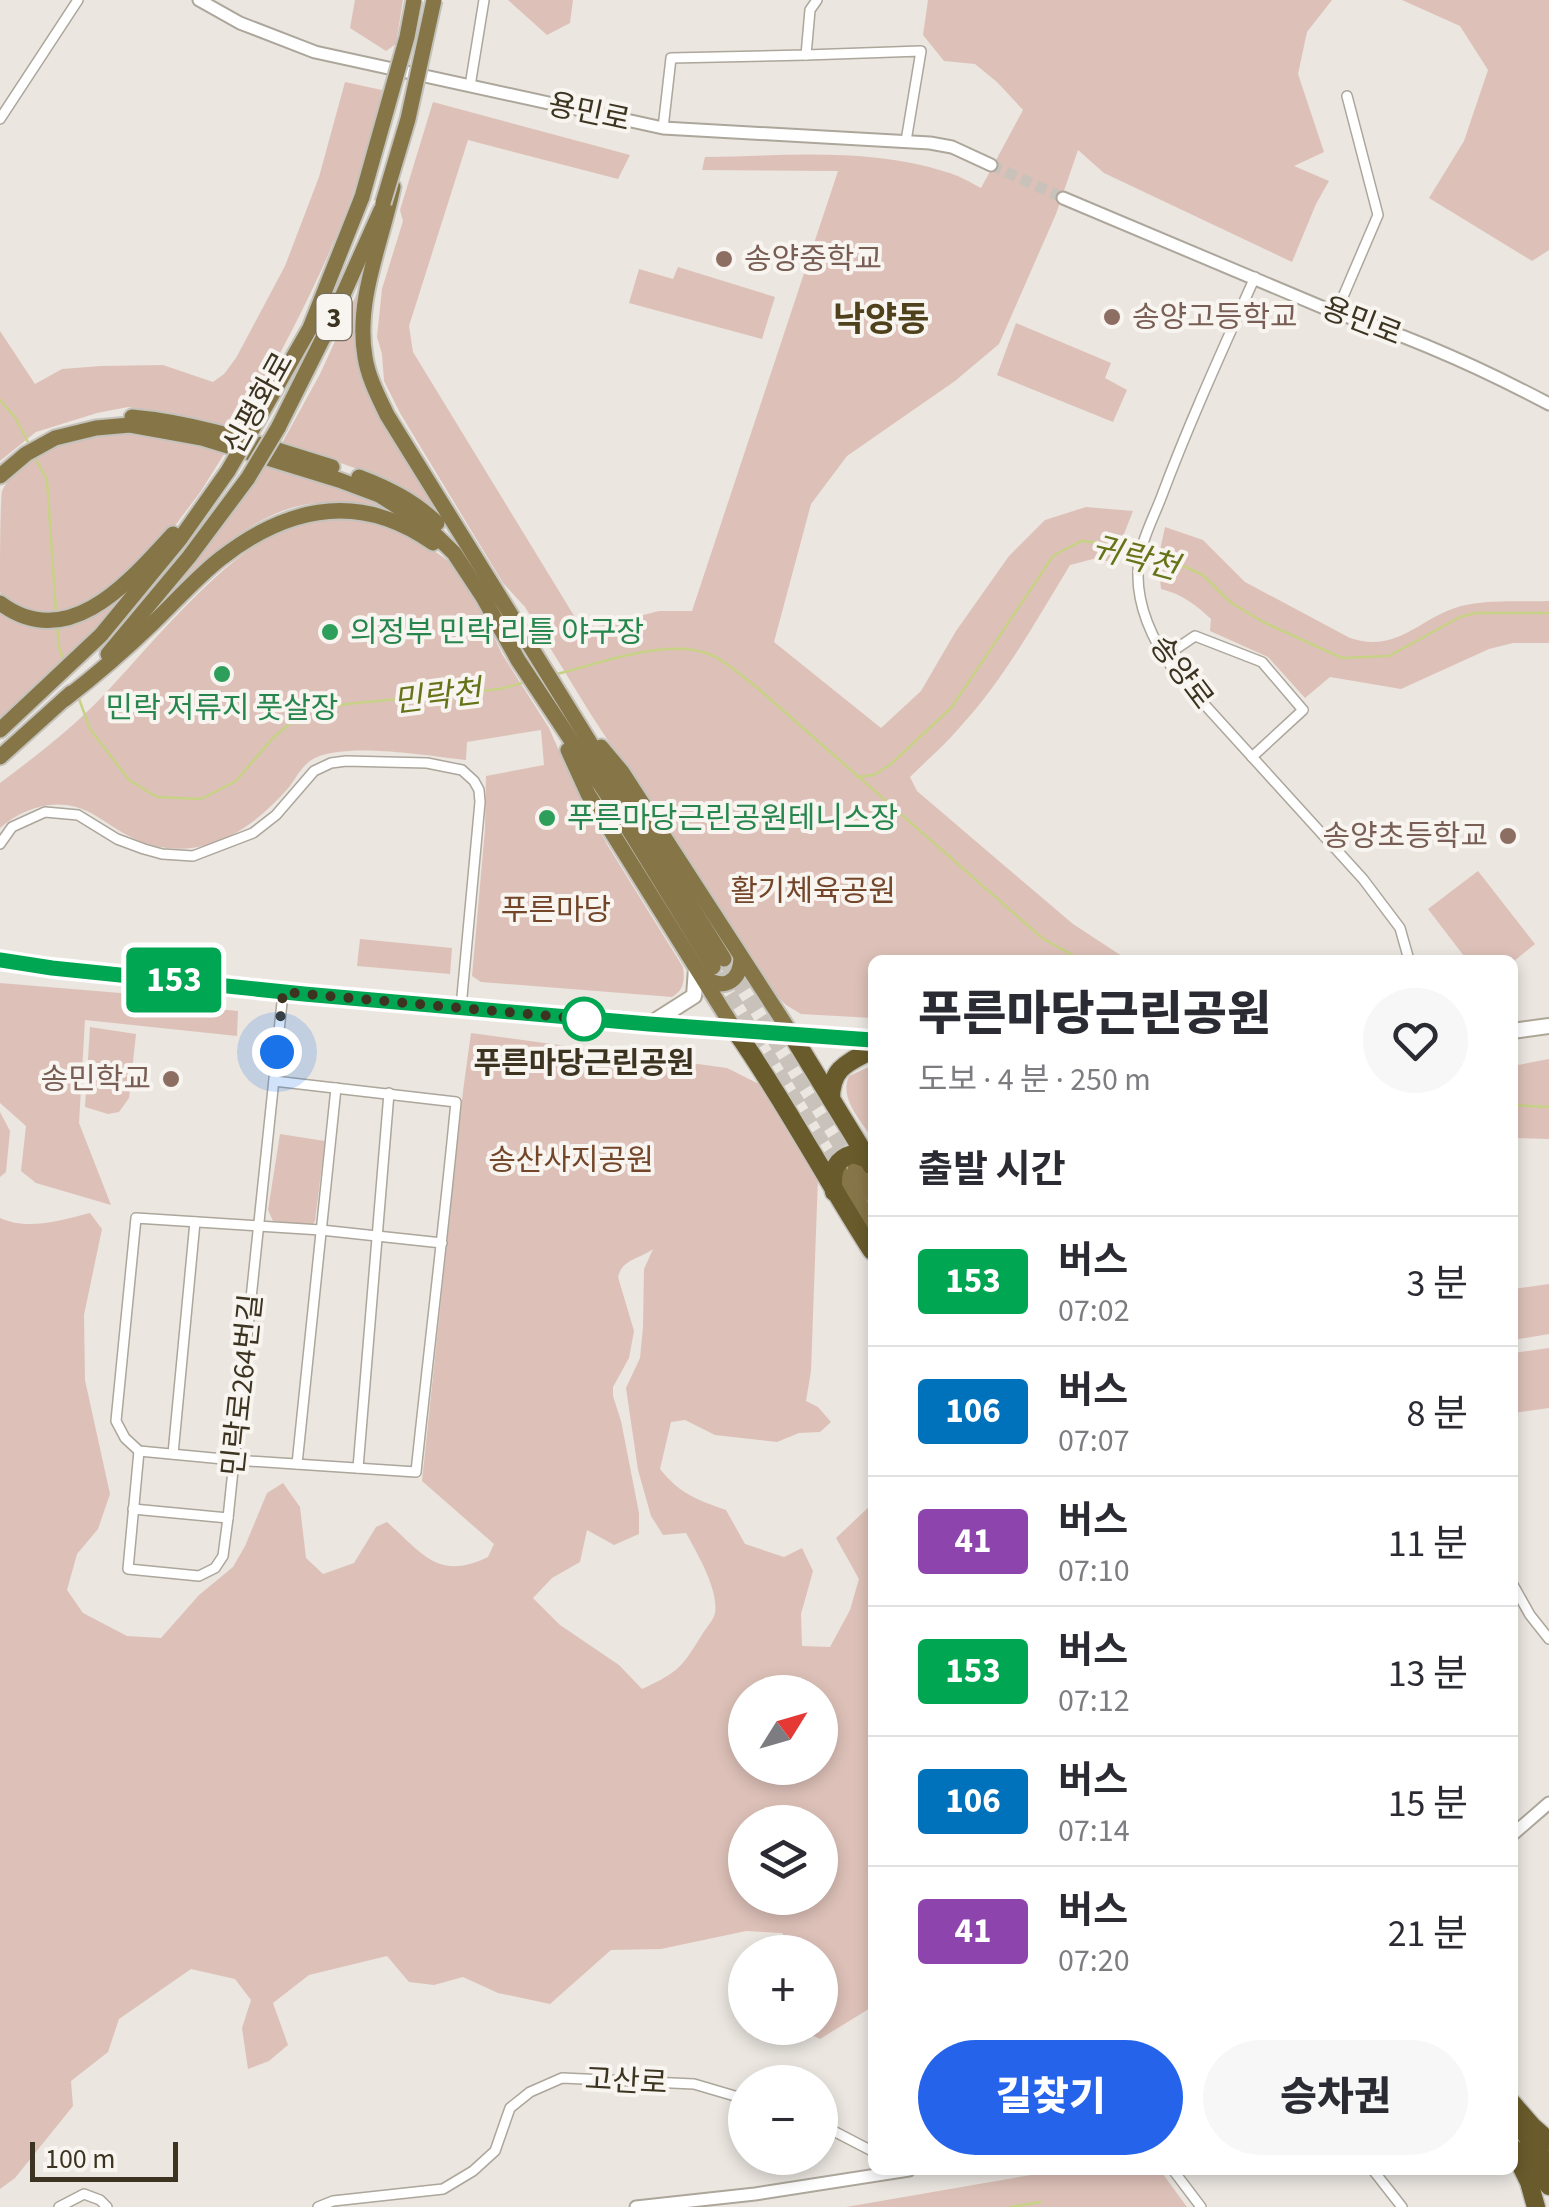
<!DOCTYPE html>
<html lang="ko">
<head>
<meta charset="utf-8">
<style>
  :root { --surface:#fff; --page:#f7f7f7; --text:#2b2b33; --muted:#7c7c81; --line:#e1e1e2; --accent:#2563eb }
  body { margin:0; font-family:"Source Sans 3","Noto Sans KR",sans-serif; background:var(--page); color:var(--text); height:100vh; display:flex; flex-direction:column; font-size:38px; white-space:nowrap }
  * { box-sizing:border-box; margin:0 }
  p { font-size:32px; color:var(--muted) }
  .icon { flex:none; width:55px; height:55px; fill:none; stroke:currentColor; stroke-width:2; stroke-linecap:round; stroke-linejoin:round }
  .map { position:relative; flex:1; overflow:hidden }
  .panel { position:absolute; left:868px; top:955px; width:650px; height:1220px; display:flex; flex-direction:column; background:var(--surface); border-radius:15px; box-shadow:0 5px 15px #0003 }
  .panel>* { flex:none }
  .badge { padding:0 20px; border-radius:8px; font-size:35px; line-height:65px }
  .needle { width:65px; rotate:53deg }
  .buttons { position:absolute; left:728px; top:1675px; display:grid; gap:20px }
  .buttons a { display:grid; place-items:center; width:110px; height:110px; border-radius:50%; background:var(--surface); box-shadow:0 5px 15px #0003; font-size:50px }
  .scale { position:absolute; left:30px; bottom:25px; width:148px; box-sizing:border-box; padding-left:10px; border:5px solid #3c3420; border-top:0; font-size:28px; line-height:35px; white-space:nowrap; color:#3c3420; -webkit-text-stroke:8px #f8f4f0; paint-order:stroke }
  .you { position:absolute; width:50px; height:50px; margin:-25px; border:8px solid #fff; border-radius:50%; background:#1a73e8; box-shadow:0 0 0 15px #1a73e833 }
  .map>.badge { position:absolute; translate:-50% -50%; box-shadow:0 0 0 5px #fff }
  h2 { padding:0 50px; font-size:38px; line-height:90px }
  .round { display:grid; place-items:center; flex:none; width:105px; height:105px; border-radius:52px; background:var(--page) }
  .headline { display:flex; align-items:center; justify-content:space-between; height:170px; padding:0 50px }
  h1 { font-size:48px; font-weight:800; line-height:75px }
  .action { display:flex; gap:20px; margin-top:auto; padding:20px 50px }
  .action a { flex:1; height:115px; border-radius:60px; background:var(--accent); color:#fff; font-size:40px; font-weight:800; line-height:115px; text-align:center }
  .action a+a { background:var(--page); color:var(--text) }
  ul { padding:0; list-style:none }
  li { display:flex; align-items:center; gap:30px; height:130px; padding:0 50px; border-top:2px solid var(--line) }
  li div { flex:1 }
  li b { display:block; font-size:38px }
  li em { font-style:normal }
  li .badge { min-width:110px; font-weight:700; text-align:center }
  .map>svg:first-child { display:block }
  .green { fill:#ddc1b8; fill-rule:evenodd }
  .lines { fill:none; stroke-linecap:round; stroke-linejoin:round }
  .stream { stroke:#c7d286; stroke-width:2.5 }
  .tertiary-tunnel { stroke:#c8c2ba; stroke-width:11; stroke-dasharray:11 5.5; stroke-linecap:butt }
  .trunk-tunnel { stroke:#c8c2ba; stroke-width:15; stroke-dasharray:15 8; stroke-linecap:butt }
  .minor-casing { stroke:#aca69b; stroke-width:12 }
  .tertiary-casing { stroke:#aca69b; stroke-width:15 }
  .secondary-casing { stroke:#aea696; stroke-width:18 }
  .trunk-casing { stroke:#c4c2bc; stroke-width:19 }
  .motorway-casing { stroke:#c4c2bc; stroke-width:21 }
  .minor { stroke:#fff; stroke-width:9 }
  .tertiary { stroke:#fff; stroke-width:11 }
  .secondary { stroke:#fff; stroke-width:14 }
  .trunk { stroke:#867647; stroke-width:15 }
  .motorway { stroke:#695b2b; stroke-width:18 }
  .trunk-bridge-casing { stroke:#c4c2bc; stroke-width:19; stroke-linecap:butt }
  .trunk-bridge { stroke:#867647; stroke-width:15 }
  .line-casing { stroke:#fff; stroke-width:22 }
  .line { stroke:#00a651; stroke-width:15 }
  .walk { stroke:#3c3420; stroke-width:10; stroke-dasharray:0 18 }
  .education-dot { fill:#8d6e63; stroke:#f8f4f0; stroke-width:4 }
  .leisure-dot { fill:#2e9e5b; stroke:#f8f4f0; stroke-width:4 }
  .stop-dot { fill:#fff; stroke:#00a651; stroke-width:5 }
  .labels { text-anchor:middle; stroke-width:8; stroke-linejoin:round; paint-order:stroke }
  .shield { fill:#f8f4f0; stroke:#746e5e; stroke-width:2.5 }
  .shield-label { font-size:28px; font-weight:bold; fill:#3c3420 }
  .street-label { font-size:30px; fill:#3c3420; stroke:#f8f4f0 }
  .education-label { font-size:30px; fill:#785e54; stroke:#f8f4f0; text-anchor:start }
  .leisure-label { font-size:30px; fill:#27864d; stroke:#f8f4f0; text-anchor:start }
  .park-label { font-size:30px; fill:#734529; stroke:#f8f4f0 }
  .stop-label { font-size:30px; font-weight:bold; fill:#3c3420; stroke:#f8f4f0 }
  .water-label { font-size:32px; font-style:italic; fill:#667419; stroke:#f8f4f0 }
  .quarter-label { font-size:35px; font-weight:bold; fill:#4e411c; stroke:#f8f4f0 }
</style>
</head>
<body>
<div class="map">
<svg width="1549" height="2207" viewBox="0 0 1549 2207">
  <rect width="100%" height="100%" fill="#ebe6e0"/>
  <!-- green -->
  <g class="green">
    <polygon points="355,0 403,0 396,44 386,51 350,28"/>
    <polygon points="508,0 573,0 570,23 547,35"/>
    <path d="M928,0H1332L1307,32L1298,74L1324,152L1294,166L1329,181L1316,204L1292,262L1104,173L1078,150L1056,214L999,344L955,381L847,456L811,504L774,642L881,728L921,691L956,631L1009,556L1045,520L1086,507L1133,511L1113,562L1093,559L1070,565C1036,621 1004,679 960,727C945,745 927,760 910,777L917,791L986,850L1073,924L1128,960H872V1018L801,1014L786,1005L772,991L590,713L525,607L503,583L400,413L384,381L382,354L377,337L382,289L403,221L400,210L433,102L630,155L618,179L468,140L409,326L413,352L576,619L596,627L659,611H692L838,171L702,170L705,157C784,156 868,147 946,172C958,175 970,182 981,188L1023,110L997,82L975,64L944,61L923,35Z"/>
    <polygon points="1402,0 1549,0 1549,250 1532,261 1429,198 1464,141 1488,70 1460,26"/>
    <path d="M345,82L382,90C359,211 297,323 238,431L191,417L128,407L97,413L36,432L0,461V331L35,384L62,369L101,366L163,365L213,382L224,374L236,358L285,266L319,177Z"/>
    <polygon points="678,267 775,297 762,339 629,303 639,269 673,279"/>
    <path d="M366,274L360,341L448,526C436,516 425,504 412,496C373,470 325,458 281,445L320,374Z"/>
    <polygon points="1016,323 1111,363 1105,378 1127,390 1113,422 997,375"/>
    <path d="M138,433L226,451L201,491L168,535L133,572L85,606L48,616L19,608L4,597L0,592C0,573 0,504 2,491C13,465 58,443 84,437C101,433 121,434 138,433Z"/>
    <path d="M276,464L384,503L405,515L400,518C374,511 349,502 322,503C264,504 216,552 175,588L171,587L262,465Z"/>
    <path d="M318,517L381,521L426,545L447,560L455,569L477,600L502,654L549,728L570,776L608,846L683,967C685,980 684,990 672,997L481,982L472,976L485,829L486,776L544,765L541,730L467,742L466,760C428,756 348,742 315,758C304,763 297,776 290,786C255,827 208,860 151,845C129,839 110,824 91,813C60,796 25,806 0,828V783C36,756 70,730 101,698C150,646 207,574 268,537C283,527 302,523 318,517Z"/>
    <path d="M1165,527L1203,540L1245,582L1350,638C1398,654 1420,617 1461,606C1489,599 1521,602 1549,601V643H1513L1489,649L1401,689L1330,677L1305,698L1268,657L1210,631L1211,619C1196,605 1182,594 1161,589L1158,559Z"/>
    <path d="M132,590L95,633L0,720V608C50,646 87,622 132,590Z"/>
    <polygon points="1478,871 1535,944 1513,962 1512,960 1467,960 1428,909"/>
    <polygon points="360,939 452,948 450,974 357,966"/>
    <polygon points="0,983 192,999 217,1009 238,1011 237,1036 85,1020 79,1123 111,1205 36,1183 21,1171 26,1126 0,1103"/>
    <polygon points="90,1027 136,1034 129,1098 119,1112 108,1114 85,1107"/>
    <path d="M471,1033L727,1068L761,1085L818,1177L811,1371L806,1401L818,1407L831,1422L820,1432L799,1433L777,1442L715,1435L685,1420L671,1422L660,1469C679,1493 697,1500 726,1510L745,1544L784,1557L802,1548L813,1571L801,1614L802,1646L830,1647L850,1610L859,1579L836,1538L872,1504V2007L820,2039L797,2028H820V1952H792L782,1933L746,1931L661,1949L611,1950L550,2004L498,1993L463,1977L434,1985L409,1982L387,1956L309,1975L273,2003L288,2045L269,2061L248,2069L242,2028L251,2000L235,1979L191,1969L119,2019L108,2052L71,2081L73,2106L15,2178L0,2189V1218C28,1231 62,1220 90,1213L102,1229L84,1315L85,1380L110,1494L98,1529L77,1554L67,1590L83,1613L127,1636L161,1638L199,1595L233,1567L245,1546L267,1493L283,1483L300,1507L306,1558L323,1574L354,1563L376,1527L387,1522C423,1554 438,1581 488,1557L494,1544L422,1481L463,1091ZM653,1249L644,1269L643,1327L640,1358L626,1388L638,1470L651,1516L663,1535L686,1533C697,1553 719,1590 715,1613C714,1619 707,1627 703,1633C682,1667 679,1672 642,1689L619,1665L560,1625L533,1598L552,1578L580,1562L587,1530L614,1545L639,1534V1513L621,1421L613,1396V1387L629,1358L634,1331L618,1277C622,1259 640,1259 653,1249ZM745,1692H820V1768H745ZM745,1822H820V1898H745Z"/>
    <polygon points="1549,1059 1549,1139 1513,1138 1513,1066"/>
    <path d="M869,1067H872V1138C860,1119 839,1098 849,1076Z"/>
    <polygon points="0,1112 10,1131 6,1172 0,1177"/>
    <polygon points="280,1134 325,1141 315,1221 312,1225 273,1221 268,1210"/>
    <polygon points="1549,1284 1549,1334 1513,1340 1513,1289"/>
    <polygon points="1549,1348 1549,1408 1513,1413 1513,1353"/>
    <polygon points="1060,2170 1160,2170 1187,2207 846,2207"/>
  </g>
  <g class="lines">
    <!-- stream -->
    <g class="stream">
      <polyline points="0,400 15,417 30,446"/>
      <polyline points="35,458 47,480 56,612"/>
      <polyline points="1144,556 1181,565 1203,575 1230,602 1263,622 1342,658 1389,656 1460,617 1475,613 1549,613"/>
      <polyline points="57,625 59,647 64,661"/>
      <path d="M557,674C601,663 666,638 709,654C725,660 740,675 754,685L1042,938L1081,960"/>
      <polyline points="78,696 90,729 129,780 157,797 201,799 236,781 272,739 303,712 347,704 500,689 525,682"/>
      <polyline points="857,777 874,775 891,764 951,708 1053,556 1081,541 1101,543 1137,554"/>
      <polyline points="1512,1105 1549,1107"/>
      <polyline points="1010,2207 1041,2202"/>
    </g>
    <!-- tertiary-tunnel -->
    <polyline class="tertiary-tunnel" points="991,165 1063,198"/>
    <!-- trunk-tunnel -->
    <g class="trunk-tunnel">
      <polyline points="724,959 853,1165"/>
      <polyline points="717,975 841,1172"/>
    </g>
    <defs>
      <g id="minor">
        <polyline points="806,55 921,51 906,141"/>
        <polyline points="470,86 484,0"/>
        <polyline points="0,119 78,0"/>
        <polyline points="663,128 671,58 806,55 810,10 817,0"/>
        <path d="M1255,277C1222,351 1189,423 1161,498C1152,521 1138,547 1138,572C1137,608 1154,643 1175,672L1363,879L1400,928L1409,960"/>
        <polyline points="1336,313 1378,215 1347,96"/>
        <polyline points="1164,657 1195,636 1262,662 1303,710 1252,757"/>
        <polyline points="0,844 12,827 45,812 78,815 117,839 144,849 162,854 193,856 253,833 276,815 314,771 331,763 346,761 427,763 462,770 474,781 479,790 480,802 461,1007"/>
        <path d="M274,1081L456,1102C444,1226 429,1349 416,1472L234,1460L139,1451L125,1438L116,1421L136,1218L321,1230L442,1243"/>
        <polyline points="139,1451 128,1569 199,1576 215,1568 223,1556 228,1518 283,993"/>
        <polyline points="173,1454 195,1222"/>
        <polyline points="297,1464 336,1088"/>
        <polyline points="358,1468 389,1093"/>
        <polyline points="133,1509 228,1518"/>
        <polyline points="1512,1583 1530,1615 1549,1639"/>
        <polyline points="820,2124 872,2151"/>
        <polyline points="1173,2170 1201,2207"/>
        <polyline points="1373,2170 1402,2207"/>
        <polyline points="59,2207 84,2194 100,2200 107,2207"/>
        <polyline points="318,2207 333,2201 443,2189 473,2171 495,2151 510,2108 530,2092 562,2078 694,2084 745,2099"/>
      </g>
      <g id="tertiary">
        <polyline points="199,0 240,23 315,52 663,128 930,143 952,147 991,165"/>
        <path d="M1063,198L1336,313C1410,336 1481,368 1549,404"/>
        <polyline points="1512,1835 1549,1803"/>
        <polyline points="636,2207 755,2194 909,2170"/>
      </g>
      <g id="secondary">
        <polyline points="0,960 51,968 283,993 649,1025 872,1040"/>
        <polyline points="650,1024 694,996 696,969"/>
        <polyline points="1512,1031 1549,1026"/>
      </g>
      <g id="trunk">
        <path d="M393,187C382,242 355,300 365,357C368,377 378,396 387,415L724,959"/>
        <path d="M132,417C201,423 266,447 332,467"/>
        <polyline points="257,421 310,328 362,197"/>
        <polyline points="278,428 329,326 381,210"/>
        <polyline points="0,476 26,454 55,438 96,428 130,425 202,438 339,480 379,495 422,522 454,553 483,597 518,660 612,802 713,967"/>
        <path d="M359,477C388,488 414,501 437,523"/>
        <path d="M0,603C68,654 129,582 173,534"/>
        <polyline points="108,654 189,557 248,478"/>
        <path d="M65,699C96,675 125,650 153,623C175,602 196,578 220,559C288,506 360,491 433,543"/>
        <polyline points="0,730 101,635 180,539 228,471"/>
        <polyline points="601,747 622,772 792,1035"/>
        <polyline points="568,750 588,794 735,1030"/>
        <polyline points="0,757 71,693"/>
        <path d="M702,975C722,992 740,983 741,958"/>
        <polyline points="855,1168 872,1195"/>
        <polyline points="841,1173 872,1223"/>
      </g>
      <g id="motorway">
        <path d="M735,1030C785,1101 825,1178 872,1251"/>
        <polyline points="792,1035 872,1166"/>
        <path d="M831,1099C831,1068 847,1063 872,1050"/>
        <path d="M834,1192C831,1174 834,1159 853,1154L868,1159"/>
        <polyline points="1512,2103 1532,2126 1549,2141"/>
        <polyline points="1512,2116 1549,2166"/>
        <polyline points="1512,2147 1529,2182 1536,2207"/>
        <polyline points="1522,2151 1549,2186"/>
      </g>
    </defs>
    <!-- minor casing -->
    <use href="#minor" class="minor-casing"/>
    <!-- tertiary casing -->
    <use href="#tertiary" class="tertiary-casing"/>
    <!-- secondary casing -->
    <use href="#secondary" class="secondary-casing"/>
    <!-- trunk casing -->
    <use href="#trunk" class="trunk-casing"/>
    <!-- motorway casing -->
    <use href="#motorway" class="motorway-casing"/>
    <!-- minor -->
    <use href="#minor" class="minor"/>
    <!-- tertiary -->
    <use href="#tertiary" class="tertiary"/>
    <!-- secondary -->
    <use href="#secondary" class="secondary"/>
    <!-- trunk -->
    <use href="#trunk" class="trunk"/>
    <!-- motorway -->
    <use href="#motorway" class="motorway"/>
    <defs>
      <g id="trunk-bridge">
        <polyline points="362,197 407,37 414,0"/>
        <polyline points="383,203 408,119 434,0"/>
        <polyline points="228,471 257,421"/>
        <polyline points="248,478 278,428"/>
      </g>
    </defs>
    <!-- trunk-bridge casing -->
    <use href="#trunk-bridge" class="trunk-bridge-casing"/>
    <!-- trunk-bridge -->
    <use href="#trunk-bridge" class="trunk-bridge"/>
  </g>
  <g class="lines">
    <defs>
      <polyline id="line" points="0,960 52,968 304,994 649,1024 872,1040"/>
    </defs>
    <!-- line casing -->
    <use href="#line" class="line-casing"/>
    <!-- line -->
    <use href="#line" class="line"/>
    <!-- walk -->
    <polyline class="walk" points="277,1052 283,992 584,1019"/>
  </g>
  <!-- markers -->
  <g class="education-dot">
    <circle cx="724" cy="259" r="10"/>
    <circle cx="1112" cy="317" r="10"/>
    <circle cx="1508" cy="836" r="10"/>
    <circle cx="171" cy="1079" r="10"/>
  </g>
  <g class="leisure-dot">
    <circle cx="330" cy="632" r="10"/>
    <circle cx="222" cy="674" r="10"/>
    <circle cx="547" cy="818" r="10"/>
  </g>
  <circle class="stop-dot" cx="584" cy="1019" r="20"/>
  <g class="labels">
    <!-- shield labels -->
    <rect class="shield" x="316.5" y="294" width="35" height="46" rx="8"/>
    <g class="shield-label">
      <text x="334" y="327">3</text>
    </g>
    <!-- street labels -->
    <g class="street-label">
      <text transform="translate(589 112) rotate(12)" y="10">용민로</text>
      <text transform="translate(1362 321) rotate(21)" y="10">용민로</text>
      <text transform="translate(258 403) rotate(-61)" y="10">신평화로</text>
      <text transform="translate(1182 672) rotate(53)" y="10">송양로</text>
      <text transform="translate(242 1385) rotate(-84)" y="10">민락로264번길</text>
      <text transform="translate(626 2081) rotate(3)" y="10">고산로</text>
    </g>
    <!-- education labels -->
    <g class="education-label">
      <text x="744" y="269">송양중학교</text>
      <text x="1132" y="327">송양고등학교</text>
      <text x="1488" y="846" text-anchor="end">송양초등학교</text>
      <text x="151" y="1089" text-anchor="end">송민학교</text>
    </g>
    <!-- leisure labels -->
    <g class="leisure-label">
      <text x="350" y="642">의정부 민락 리틀 야구장</text>
      <text x="222" y="718" text-anchor="middle">민락 저류지 풋살장</text>
      <text x="567" y="828">푸른마당근린공원테니스장</text>
    </g>
    <!-- park labels -->
    <g class="park-label">
      <text x="813" y="901">활기체육공원</text>
      <text x="556" y="920">푸른마당</text>
      <text x="571" y="1170">송산사지공원</text>
    </g>
    <!-- stop labels -->
    <g class="stop-label">
      <text x="584" y="1073">푸른마당근린공원</text>
    </g>
    <!-- water labels -->
    <g class="water-label">
      <text transform="translate(1135 557) rotate(15)" y="11">귀락천</text>
      <text transform="translate(437 696) rotate(-7)" y="11">민락천</text>
    </g>
    <!-- quarter labels -->
    <g class="quarter-label">
      <text x="881" y="331">낙양동</text>
    </g>
  </g>
</svg>
<div class="buttons">
<a><svg class="needle" viewBox="-14 -14 28 28"><path d="M0-13l5 13h-10z" fill="#e53935"/><path d="M0 13l5-13h-10z" fill="#7c7c81"/></svg></a>
<a><svg class="icon" aria-label="layers" viewBox="0 0 24 24"><path d="M12 4l9 5-9 5-9-5zM3 14l9 5 9-5"/></svg></a>
<a>+</a>
<a>−</a>
</div>
<div class="scale">100 m</div>
<div class="you" style="left:277px;top:1052px"></div>
<b class="badge" style="left:174px;top:980px;background:#00a651;color:#fff">153</b>
<section class="panel">
<div class="headline"><div><h1>푸른마당근린공원</h1><p>도보 · 4 분 · 250 m</p></div><a class="round"><svg class="icon" aria-label="heart" viewBox="0 0 24 24"><path d="M12 20l-8-8c-3-5 5-10 8-4 3-6 11-1 8 4z"/></svg></a></div>
<h2>출발 시간</h2>
<ul>
<li><span class="badge" style="background:#00a651;color:#fff">153</span><div><b>버스</b><p>07:02</p></div><em>3 분</em></li>
<li><span class="badge" style="background:#0072bc;color:#fff">106</span><div><b>버스</b><p>07:07</p></div><em>8 분</em></li>
<li><span class="badge" style="background:#8e44ad;color:#fff">41</span><div><b>버스</b><p>07:10</p></div><em>11 분</em></li>
<li><span class="badge" style="background:#00a651;color:#fff">153</span><div><b>버스</b><p>07:12</p></div><em>13 분</em></li>
<li><span class="badge" style="background:#0072bc;color:#fff">106</span><div><b>버스</b><p>07:14</p></div><em>15 분</em></li>
<li><span class="badge" style="background:#8e44ad;color:#fff">41</span><div><b>버스</b><p>07:20</p></div><em>21 분</em></li>
</ul>
<div class="action"><a>길찾기</a><a>승차권</a></div>
</section>
</div>
</body>
</html>
